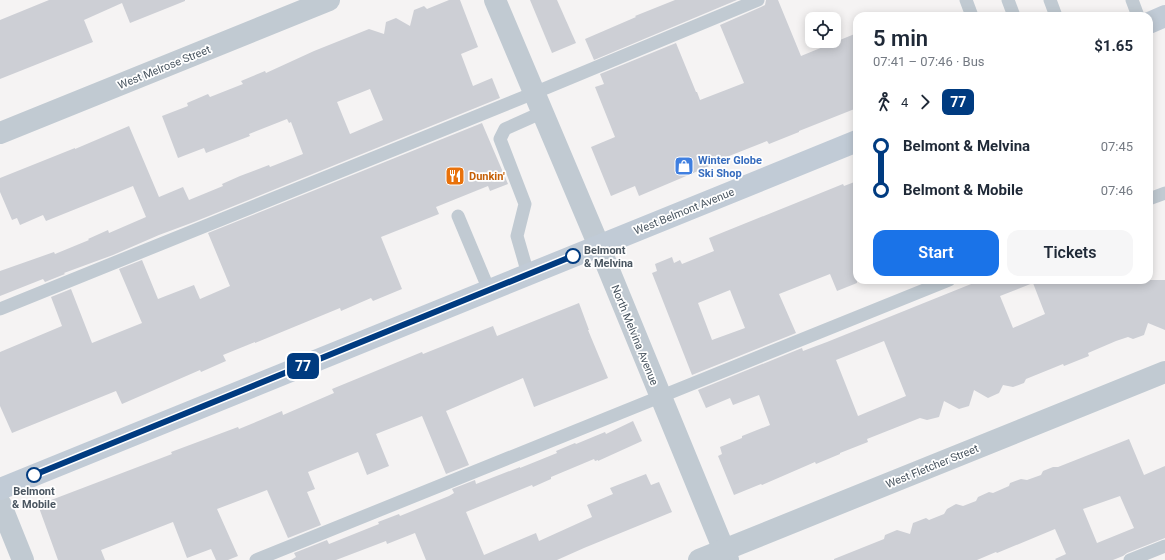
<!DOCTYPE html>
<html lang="en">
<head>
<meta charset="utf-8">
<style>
  :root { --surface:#fff; --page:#f6f6f7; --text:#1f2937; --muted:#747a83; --accent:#1a73e8 }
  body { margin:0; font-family:Roboto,sans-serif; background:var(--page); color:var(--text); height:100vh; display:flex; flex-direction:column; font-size:15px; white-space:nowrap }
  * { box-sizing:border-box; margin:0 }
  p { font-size:13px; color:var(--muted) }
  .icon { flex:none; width:22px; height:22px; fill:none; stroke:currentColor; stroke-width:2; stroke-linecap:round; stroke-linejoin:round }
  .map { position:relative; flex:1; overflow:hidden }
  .details { position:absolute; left:853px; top:12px; width:300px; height:272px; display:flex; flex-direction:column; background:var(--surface); border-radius:12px; box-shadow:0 2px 10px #0003 }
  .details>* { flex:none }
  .badge { padding:0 8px; border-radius:6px; font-size:14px; line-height:26px }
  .controls { position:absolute; left:805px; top:12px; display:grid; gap:8px }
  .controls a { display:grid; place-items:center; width:36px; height:36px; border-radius:8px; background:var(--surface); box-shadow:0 2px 10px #0003; font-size:20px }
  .map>.badge { position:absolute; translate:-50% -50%; box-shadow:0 0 0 2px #fff }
  .legs { display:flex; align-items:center; gap:6px; height:44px; padding:0 20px; font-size:13px }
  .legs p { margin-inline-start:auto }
  .headline { display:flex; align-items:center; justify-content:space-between; height:68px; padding:0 20px }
  h1 { font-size:22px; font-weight:600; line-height:30px }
  .action { display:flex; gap:8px; margin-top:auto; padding:8px 20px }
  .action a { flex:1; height:46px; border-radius:12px; background:var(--accent); color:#fff; font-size:16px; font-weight:600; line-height:46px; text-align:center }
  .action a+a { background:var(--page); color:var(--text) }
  ul { padding:0 20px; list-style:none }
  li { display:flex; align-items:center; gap:14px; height:44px; font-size:15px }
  li i { display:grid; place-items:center; width:6px; height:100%; margin:0 5px; background:currentColor }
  li i::after { content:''; width:10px; height:10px; margin:-5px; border:3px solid; border-radius:50%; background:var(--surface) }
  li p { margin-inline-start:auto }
  li:first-child i { background:linear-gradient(#0000 50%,currentColor 0) }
  li:last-child i { background:linear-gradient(currentColor 50%,#0000 0) }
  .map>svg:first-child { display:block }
  .building { fill:#cdcfd5; fill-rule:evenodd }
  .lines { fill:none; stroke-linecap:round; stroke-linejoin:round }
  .service { stroke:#c1cad2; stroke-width:13 }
  .minor { stroke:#c1cad2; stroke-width:22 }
  .secondary { stroke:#c1cbd6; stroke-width:22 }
  .line-1-casing { stroke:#fff; stroke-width:9 }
  .line-1 { stroke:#003b80; stroke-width:6 }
  .stop-1-dot { fill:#fff; stroke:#003b80; stroke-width:2 }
  .labels { text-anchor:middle; stroke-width:3.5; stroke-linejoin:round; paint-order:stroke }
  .street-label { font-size:11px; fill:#4a5661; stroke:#fff }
  .shop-label { font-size:11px; font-weight:bold; fill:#366cbe; stroke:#fff; text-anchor:start }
  .food-label { font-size:11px; font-weight:bold; fill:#c56008; stroke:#fff; text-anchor:start }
  .stop-label { font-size:11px; font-weight:bold; fill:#4a5661; stroke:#fff; text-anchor:start }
</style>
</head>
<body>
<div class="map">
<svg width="1165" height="560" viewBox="0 0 1165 560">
  <rect width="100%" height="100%" fill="#f5f3f3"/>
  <!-- building -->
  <g class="building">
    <polygon points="49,0 185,0 185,1 130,23 122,3 84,20 93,42 0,79 0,20"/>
    <path d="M449,0H460L478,47L461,54L473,86L492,78L500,98L194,222L159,235L113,255L64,273L65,274L45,282L43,279L0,296V271L54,252L55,254L89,240L88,239L108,230L109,233L146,217L133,186L46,221L43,215L20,225L17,218L12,220L0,192V178L75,148V149L129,126L159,197L183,187L189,200L223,186L222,184L240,176L269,165L270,167L303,154L291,122L289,123L287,119L249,134L250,136L206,153L204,148L178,158L162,116L188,106L187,103L208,94L210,97L243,84L241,81L265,71L266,73L314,51L369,29L384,34L386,22L396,18L410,26L414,10L424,6L427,9ZM370,89L383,120L350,134L337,102Z"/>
    <polygon points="530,0 557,0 576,43 552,53"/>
    <polygon points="675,0 737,0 594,60 585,39 636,17 635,16"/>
    <polygon points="766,0 778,0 801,56 857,33 857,108 799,131 799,132 769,144 767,141 724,158 725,159 698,171 639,196 635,186 611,196 591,147 615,137 595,87 604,84 600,74 676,43 696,92 697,92 700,100 744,83 720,25 761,7 765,5"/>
    <polygon points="482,123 508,184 490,191 488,186 436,207 439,214 381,237 402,289 373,301 371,298 341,311 340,308 255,343 255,342 223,355 226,361 201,372 200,370 122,404 116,391 12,433 0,406 0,352 62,326 51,297 71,289 92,343 142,323 119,269 142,260 158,299 194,285 200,299 230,286 208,233"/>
    <path d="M857,181V283L837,291L830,274L779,294L796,333L692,375L652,273L657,271L655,264L672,257L674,263L680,260L682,264L714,251L709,238L843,184L844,186ZM730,290L745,328L712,340L698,303Z"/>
    <path d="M981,280H1165V330L1148,323L1144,335L1133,339L1128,337L1116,341L1088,353L1089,356L1064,366L1063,364L1026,379L1024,383L1013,387L1003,385L999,393L988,398L974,390L969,406L959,409L944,401L939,417L927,420L920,418L867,439L868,442L840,453V454L816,464L815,462L762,485L761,484L734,495L718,456L722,454L720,447L742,438V436L770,425L759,395L733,405L730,398L706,408L698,390L802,348L803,351L827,342ZM1033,283L1045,314L1013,328L1000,296ZM884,341L906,396L858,416L836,360Z"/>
    <polygon points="579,303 589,330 588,330 608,378 534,407 523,378 446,411 469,465 446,474 422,416 376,434 389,466 367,475 358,452 308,472 315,489 307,492 321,525 288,538 267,490 217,509 238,556 228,560 216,560 211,549 187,558 173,522 101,550 105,560 58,560 38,505 172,454 171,452 238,427 239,429 282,411 283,415 334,393 332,389 422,352 423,354 493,326 497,336"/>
    <polygon points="633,421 642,441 598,461 598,460 595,461 594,459 551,477 551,479 533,487 532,485 466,512 484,555 536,533 539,541 592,517 587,505 613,494 610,488 646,474 651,485 659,482 672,512 584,548 557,560 426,560 415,533 387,544 386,541 336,560 291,560 296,557 294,553 327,540 329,544 379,524 378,522 399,514 400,516 449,496 454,493 452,489 475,480 476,484 520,467 520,468 557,453 556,451 575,443 576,444 605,432 606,434"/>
    <path d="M1129,439L1144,475L1165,466V538L1127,553L1123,556L1113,560H1056L1055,559L1066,554L1055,529L997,553L996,552L977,560H834V559L884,539L885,535L897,530L910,534L913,523L926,518L929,520L944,514L947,509L956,504L963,506L976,501L978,497L989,492L993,493L1009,486L1010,483L1021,479L1027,480L1041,475L1043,471L1053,467H1058ZM1120,496L1134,528L1097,543L1083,509Z"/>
  </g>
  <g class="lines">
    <!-- service -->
    <g class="service">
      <polyline points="966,0 972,16"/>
      <polyline points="1008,0 1014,16"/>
      <polyline points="1050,0 1056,16"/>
      <polyline points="1132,0 1138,16"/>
      <polyline points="1149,199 1165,193"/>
      <polyline points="458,216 489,290"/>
      <polyline points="528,274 517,236 525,204 500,139 505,129 543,112"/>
      <polyline points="0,309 534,93 758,0"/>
      <polyline points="256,560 949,280"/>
      <polyline points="1130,560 1165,546"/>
    </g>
    <!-- minor -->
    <g class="minor">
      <polyline points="495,0 599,246 728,560"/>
      <polyline points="0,133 329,0"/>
      <polyline points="0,503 23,560"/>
      <polyline points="699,560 1165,372"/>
    </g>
    <!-- secondary -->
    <g class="secondary">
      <polyline points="1149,23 1165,16"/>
      <polyline points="0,489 857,141"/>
    </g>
  </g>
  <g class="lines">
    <defs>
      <polyline id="line-1" points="34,475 573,256"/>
    </defs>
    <!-- line-1 casing -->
    <use href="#line-1" class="line-1-casing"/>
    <!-- line-1 -->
    <use href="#line-1" class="line-1"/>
  </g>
  <!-- icons -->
  <defs>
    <symbol id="shop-square" viewBox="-11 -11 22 22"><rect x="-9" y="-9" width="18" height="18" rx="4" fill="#3f7fe0" stroke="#fff"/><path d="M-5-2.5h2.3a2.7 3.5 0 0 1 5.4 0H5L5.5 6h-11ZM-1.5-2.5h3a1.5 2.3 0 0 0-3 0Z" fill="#fff"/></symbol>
    <symbol id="restaurant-square" viewBox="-11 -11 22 22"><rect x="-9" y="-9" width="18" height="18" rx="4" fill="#e8710a" stroke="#fff"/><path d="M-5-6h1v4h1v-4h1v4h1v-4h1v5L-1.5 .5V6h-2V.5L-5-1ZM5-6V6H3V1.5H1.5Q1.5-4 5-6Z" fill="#fff"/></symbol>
  </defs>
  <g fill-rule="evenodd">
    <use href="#shop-square" x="673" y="155" width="22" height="22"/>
    <use href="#restaurant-square" x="444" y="165" width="22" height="22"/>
  </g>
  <!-- markers -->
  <g class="stop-1-dot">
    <circle cx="573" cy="256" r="7"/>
    <circle cx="34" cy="475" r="7"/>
  </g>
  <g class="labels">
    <!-- street labels -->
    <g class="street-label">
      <text transform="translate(164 67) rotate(-22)" y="4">West Melrose Street</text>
      <text transform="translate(684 211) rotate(-22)" y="4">West Belmont Avenue</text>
      <text transform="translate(635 335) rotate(68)" y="4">North Melvina Avenue</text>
      <text transform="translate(932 466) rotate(-22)" y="4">West Fletcher Street</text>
    </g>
    <!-- shop labels -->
    <g class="shop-label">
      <text x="698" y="164">Winter Globe<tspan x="698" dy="13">Ski Shop</tspan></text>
    </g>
    <!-- food labels -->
    <g class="food-label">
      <text x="469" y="180">Dunkin'</text>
    </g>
    <!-- stop labels -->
    <g class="stop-label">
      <text x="584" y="254">Belmont<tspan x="584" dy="13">&amp; Melvina</tspan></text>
      <text x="34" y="495" text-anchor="middle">Belmont<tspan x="34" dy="13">&amp; Mobile</tspan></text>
    </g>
  </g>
</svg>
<div class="controls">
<a><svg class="icon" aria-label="locate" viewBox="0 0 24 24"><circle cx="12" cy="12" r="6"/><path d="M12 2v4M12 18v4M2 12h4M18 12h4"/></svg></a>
</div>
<b class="badge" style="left:303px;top:366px;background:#003b80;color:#fff">77</b>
<section class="details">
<div class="headline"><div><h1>5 min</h1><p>07:41 – 07:46 · Bus</p></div><b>$1.65</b></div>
<div class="legs"><svg class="icon" aria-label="walk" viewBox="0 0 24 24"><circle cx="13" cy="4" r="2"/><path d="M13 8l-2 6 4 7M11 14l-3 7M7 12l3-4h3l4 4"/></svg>4<svg class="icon" aria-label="forward" viewBox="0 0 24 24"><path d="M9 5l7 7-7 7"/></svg><b class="badge" style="background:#003b80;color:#fff">77</b></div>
<ul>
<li><i style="color:#003b80"></i><b>Belmont &amp; Melvina</b><p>07:45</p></li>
<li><i style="color:#003b80"></i><b>Belmont &amp; Mobile</b><p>07:46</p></li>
</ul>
<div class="action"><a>Start</a><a>Tickets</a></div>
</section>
</div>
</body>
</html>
